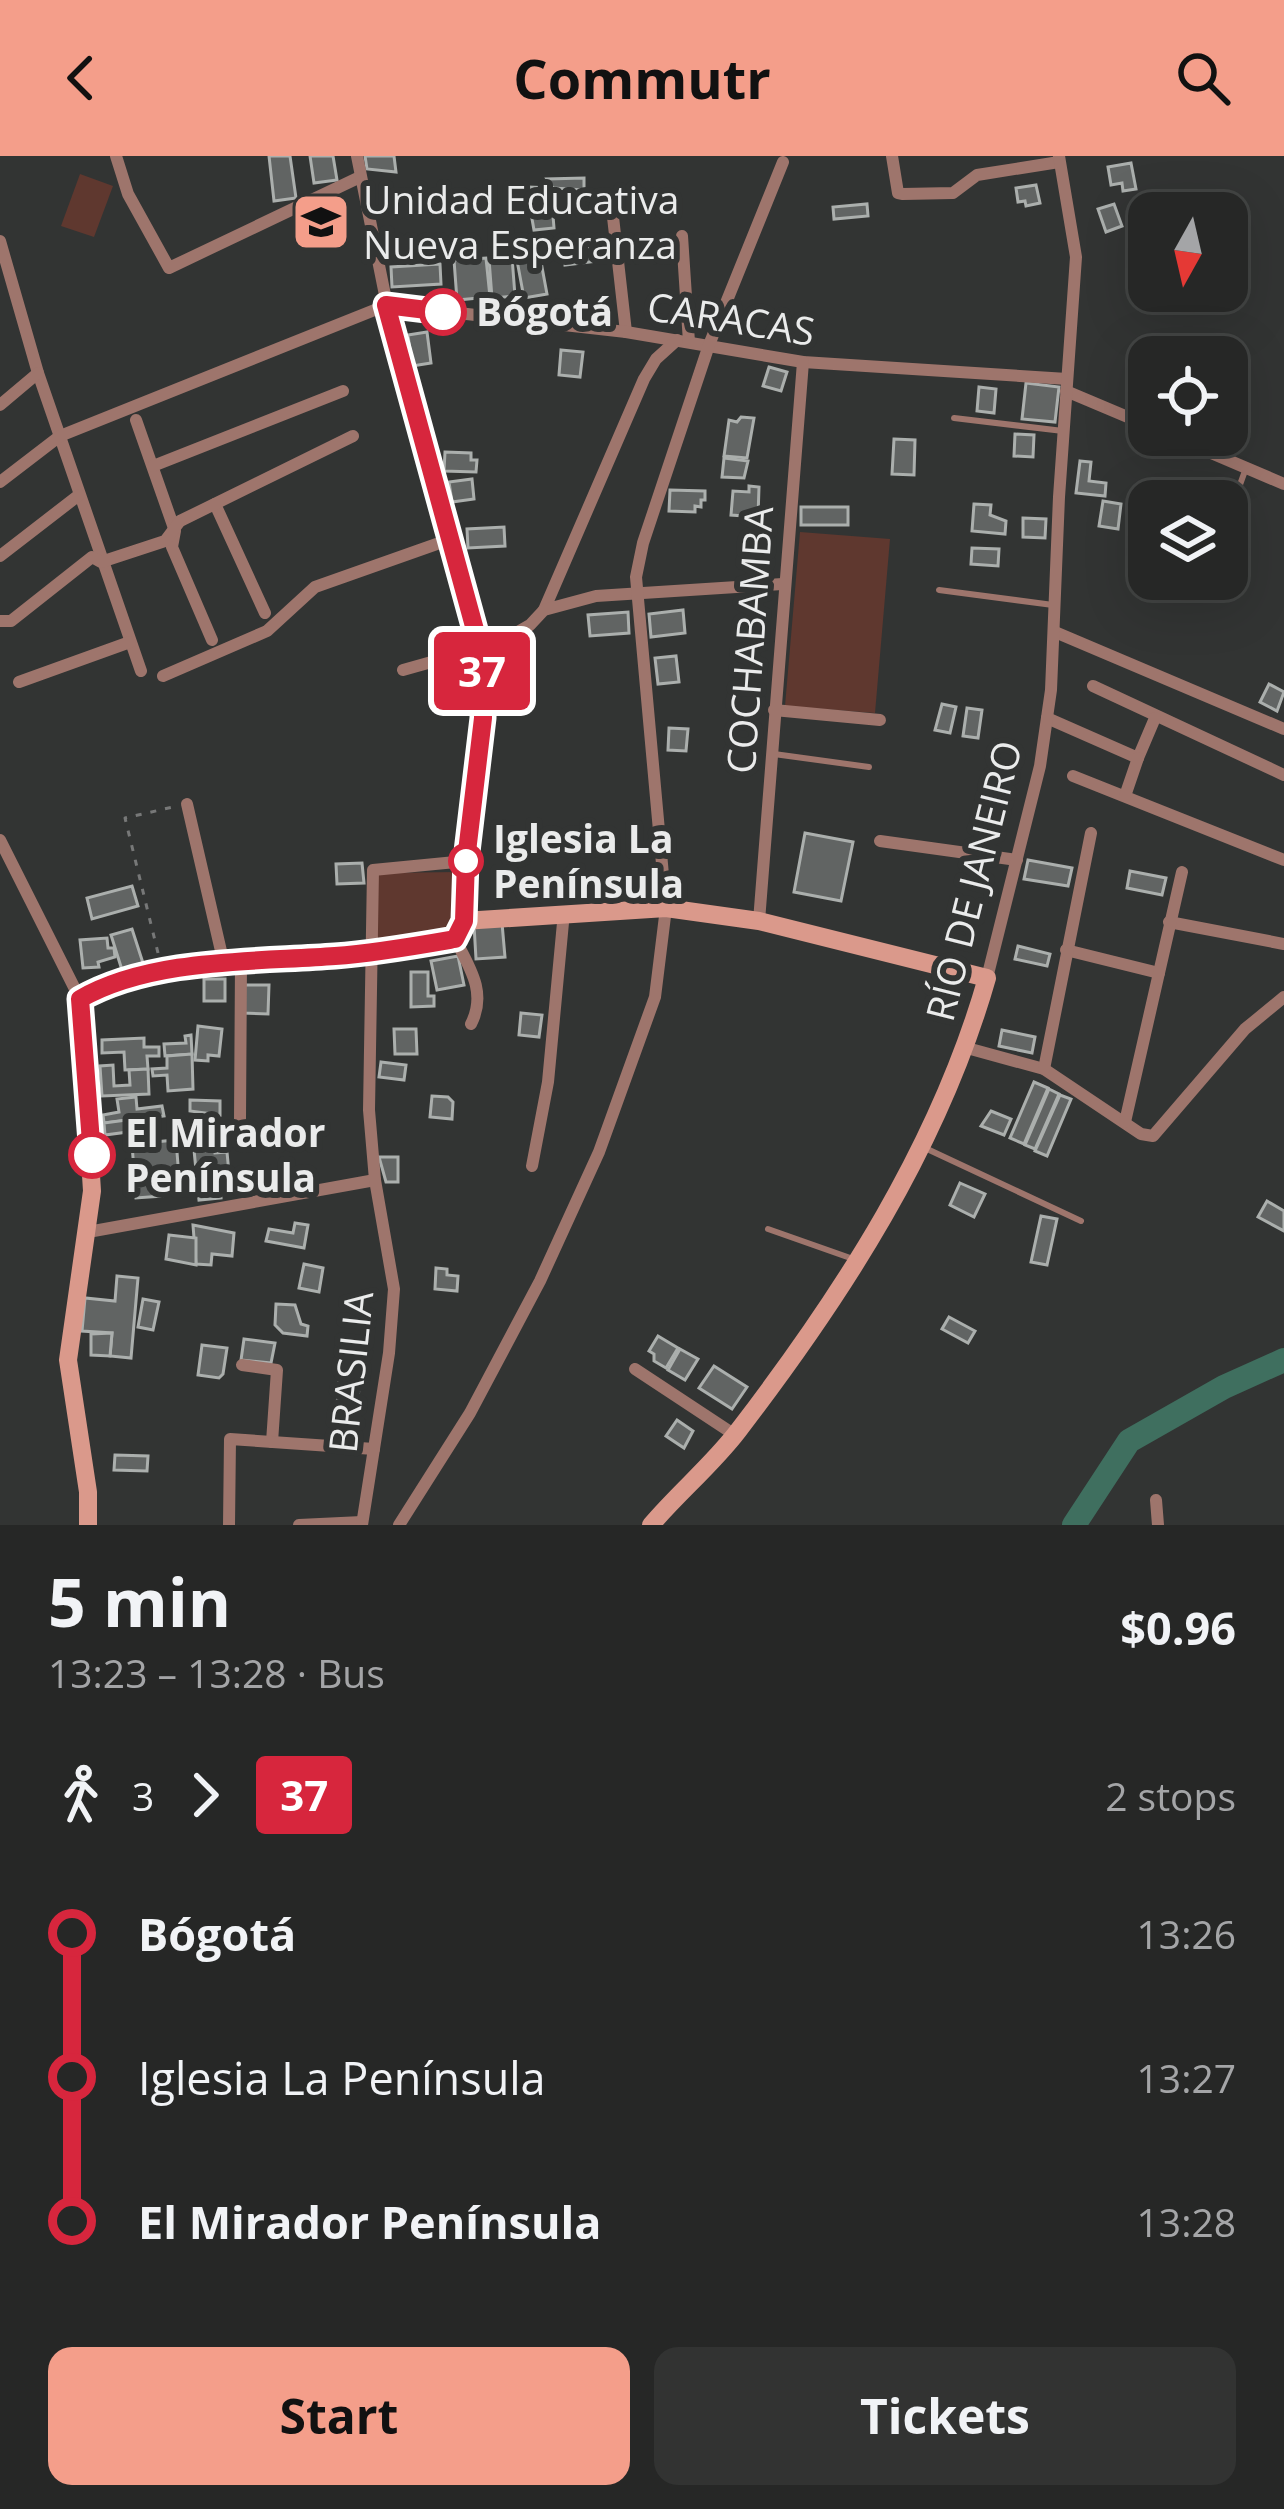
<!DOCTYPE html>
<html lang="en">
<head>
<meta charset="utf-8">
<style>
  :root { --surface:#262726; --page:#323332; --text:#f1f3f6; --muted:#a4a5a7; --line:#424443; --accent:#f49e8a }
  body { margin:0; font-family:"Open Sans",sans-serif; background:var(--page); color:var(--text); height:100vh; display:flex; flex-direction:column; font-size:45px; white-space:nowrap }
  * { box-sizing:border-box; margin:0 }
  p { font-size:39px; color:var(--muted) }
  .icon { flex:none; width:66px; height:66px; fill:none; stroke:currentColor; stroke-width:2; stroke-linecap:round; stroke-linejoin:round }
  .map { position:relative; height:1369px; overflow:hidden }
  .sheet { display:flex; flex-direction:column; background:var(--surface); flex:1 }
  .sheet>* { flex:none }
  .badge { padding:0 24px; border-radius:9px; font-size:42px; line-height:78px }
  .needle { width:78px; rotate:188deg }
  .controls { position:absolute; left:1128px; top:36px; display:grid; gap:24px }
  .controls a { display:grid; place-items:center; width:120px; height:120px; border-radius:24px; background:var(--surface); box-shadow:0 12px 48px #0002,0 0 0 3px var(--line); font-size:60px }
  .map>.badge { position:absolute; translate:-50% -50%; box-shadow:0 0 0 6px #fff }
  .legs { display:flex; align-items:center; gap:18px; height:132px; padding:0 48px; font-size:39px }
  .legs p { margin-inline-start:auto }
  .summary { display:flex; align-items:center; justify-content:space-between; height:204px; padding:0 48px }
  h1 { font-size:66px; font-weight:700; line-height:90px }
  .button { display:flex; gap:24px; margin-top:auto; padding:24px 48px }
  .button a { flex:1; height:138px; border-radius:24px; background:var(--accent); color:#111; font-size:48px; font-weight:700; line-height:138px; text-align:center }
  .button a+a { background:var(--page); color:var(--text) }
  ul { padding:0 48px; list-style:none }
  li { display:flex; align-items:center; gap:42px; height:144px; font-size:45px }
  li i { display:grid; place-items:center; width:18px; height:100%; margin:0 15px; background:currentColor }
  li i::after { content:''; width:30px; height:30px; margin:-15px; border:9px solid; border-radius:50%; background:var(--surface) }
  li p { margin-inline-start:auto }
  li:first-child i { background:linear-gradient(#0000 50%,currentColor 0) }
  li:last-child i { background:linear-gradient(currentColor 50%,#0000 0) }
  header { display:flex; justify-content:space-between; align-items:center; height:156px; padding:0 48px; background:var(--accent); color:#111; font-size:54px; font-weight:700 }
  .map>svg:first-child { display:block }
  .green { fill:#5f382f }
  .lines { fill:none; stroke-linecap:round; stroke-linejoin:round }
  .river { stroke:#3f6f5f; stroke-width:24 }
  .building { fill:#616463; stroke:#abafad; stroke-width:3 }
  .path { stroke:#777878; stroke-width:3; stroke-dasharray:6 9; stroke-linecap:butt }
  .lane { stroke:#9e756c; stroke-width:6 }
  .street { stroke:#9e756c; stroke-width:12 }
  .secondary { stroke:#da998b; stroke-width:18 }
  .line-1-casing { stroke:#fff; stroke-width:27 }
  .line-1 { stroke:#d7263d; stroke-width:18 }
  .stop-1-dot { fill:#fff; stroke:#d7263d; stroke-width:6 }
  .labels { text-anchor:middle; stroke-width:12; stroke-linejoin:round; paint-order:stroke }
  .poi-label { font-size:39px; fill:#eaebeb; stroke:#323433; text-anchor:start }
  .stop-label { font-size:39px; font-weight:bold; fill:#eaebeb; stroke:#323433; text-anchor:start }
  .street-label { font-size:39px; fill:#eaebeb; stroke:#323433 }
</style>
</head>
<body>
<header><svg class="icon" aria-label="back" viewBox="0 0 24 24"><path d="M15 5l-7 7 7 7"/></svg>Commutr<svg class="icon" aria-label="search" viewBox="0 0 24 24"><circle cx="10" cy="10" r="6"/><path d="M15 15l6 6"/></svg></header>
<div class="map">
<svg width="1284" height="1369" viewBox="0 0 1284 1369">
  <rect width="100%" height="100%" fill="#323433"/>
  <!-- green -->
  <g class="green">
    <polygon points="80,18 113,30 94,81 61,70"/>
    <polygon points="800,376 890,383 875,557 785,550"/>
    <polygon points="458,716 449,780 377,789 378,717"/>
  </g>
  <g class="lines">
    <!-- river -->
    <polyline class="river" points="1074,1369 1129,1285 1224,1231 1284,1204"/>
  </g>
  <!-- building -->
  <g class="building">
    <polygon points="269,0 290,0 296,42 274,45"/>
    <polygon points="310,0 333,0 337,24 314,27"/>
    <polygon points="365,0 394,0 396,16 367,13"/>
    <polygon points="1131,7 1136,33 1123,35 1122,27 1111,29 1108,11"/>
    <polygon points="584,22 584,34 553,32 547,23"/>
    <polygon points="1036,29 1040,47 1026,50 1025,45 1018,46 1016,32"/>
    <polygon points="527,31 553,32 557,45 529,46"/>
    <polygon points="529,46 552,48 554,72 534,74"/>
    <polygon points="867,48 868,60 834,63 833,51"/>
    <polygon points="1114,48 1122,70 1106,76 1098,53"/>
    <polygon points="596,91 598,105 565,109 564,95"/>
    <polygon points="539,95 547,138 524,142 516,99"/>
    <polygon points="512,101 515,140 492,142 489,103"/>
    <polygon points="486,102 490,141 457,144 454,104"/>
    <polygon points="440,108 441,128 392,131 391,111"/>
    <polygon points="427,176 431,207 412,210 408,179"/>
    <polygon points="561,194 583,196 580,221 559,219"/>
    <polygon points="769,211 787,216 781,235 763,230"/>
    <polygon points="1026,227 1059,231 1055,266 1022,263"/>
    <polygon points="979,231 996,233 994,257 977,255"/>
    <polygon points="741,261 754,262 747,302 724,300 729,264 737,266"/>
    <polygon points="1015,278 1034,279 1033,301 1014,300"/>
    <polygon points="894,283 915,284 914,319 892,318"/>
    <polygon points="445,296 471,297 471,304 477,304 476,316 444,315"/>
    <polygon points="724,302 748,305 744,322 722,321"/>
    <polygon points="1080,305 1091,306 1089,325 1106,327 1105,340 1076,337"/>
    <polygon points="472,323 474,343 452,346 449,326"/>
    <polygon points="749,330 759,331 758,361 731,359 733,335 749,336"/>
    <polygon points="670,334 705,335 705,344 701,344 701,351 695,350 695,356 669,355"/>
    <polygon points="1103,345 1121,348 1118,373 1099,370"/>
    <polygon points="974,348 991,349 990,359 1006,365 1005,378 972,375"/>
    <rect x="801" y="351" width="47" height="18"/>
    <polygon points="1023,362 1046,363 1045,382 1023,381"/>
    <polygon points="504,371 505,390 468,392 467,373"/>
    <polygon points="972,392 999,393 998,410 971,408"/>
    <polygon points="683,454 685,477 651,481 649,458"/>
    <polygon points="628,456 629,477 590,480 588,459"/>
    <polygon points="676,500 679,526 658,528 655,502"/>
    <polygon points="1269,528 1284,536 1277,555 1260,546"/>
    <polygon points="942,548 956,551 950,577 935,574"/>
    <polygon points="967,552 982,554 978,582 963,580"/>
    <polygon points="669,572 688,573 686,595 668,594"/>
    <polygon points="805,677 853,686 841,745 794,736"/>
    <polygon points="1028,704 1072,712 1068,730 1024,723"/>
    <polygon points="362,707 364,727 337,728 336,708"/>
    <polygon points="1130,715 1166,722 1162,739 1127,732"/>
    <polygon points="132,730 138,750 92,763 87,742"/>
    <polygon points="502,767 505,801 476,803 474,769"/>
    <polygon points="132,773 143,807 122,814 111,779"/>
    <polygon points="107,782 108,792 114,792 115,801 98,806 99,811 83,812 80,784"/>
    <polygon points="1018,790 1050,798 1047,810 1015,803"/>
    <polygon points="458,800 464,829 437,834 431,805"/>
    <polygon points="411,816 428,816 428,840 434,840 434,850 411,851"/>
    <rect x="204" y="823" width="21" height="22"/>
    <polygon points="243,829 269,829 268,858 243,857"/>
    <polygon points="521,857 542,859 539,881 519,879"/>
    <polygon points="198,870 222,873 219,900 208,899 208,905 195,904"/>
    <polygon points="394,873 416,873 417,898 395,898"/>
    <polygon points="1002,874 1035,881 1032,897 999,890"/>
    <polygon points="191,879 192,898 165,900 164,888 186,887 185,880"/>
    <polygon points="144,882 144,891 159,891 159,900 147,900 148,913 125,914 124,896 102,897 102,884"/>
    <polygon points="192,898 193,933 168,935 167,919 153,920 152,913 167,912 167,900"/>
    <polygon points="381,906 406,909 404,924 379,921"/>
    <polygon points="113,909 114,930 130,929 129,914 148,913 149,938 102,940 100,910"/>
    <polygon points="1034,926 1048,932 1024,988 1010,982"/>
    <polygon points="1049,933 1059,938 1035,993 1025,989"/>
    <polygon points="1060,939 1071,943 1047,1000 1035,995"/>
    <polygon points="432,940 448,941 453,946 452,963 430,961"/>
    <polygon points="136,941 137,953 162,950 164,960 104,967 103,959 119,956 117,943"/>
    <polygon points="190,944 220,945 220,959 190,955"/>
    <polygon points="991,955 1011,963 1004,979 981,970"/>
    <polygon points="134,963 136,974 142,973 143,983 129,985 128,976 105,979 104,967"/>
    <polygon points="213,972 215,997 227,996 229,1017 218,1018 221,1042 199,1044 192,974"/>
    <polygon points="176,984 179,1021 161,1023 162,1040 136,1042 132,988"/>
    <polygon points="379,1001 398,1001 398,1026 386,1026"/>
    <polygon points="960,1027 985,1038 974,1061 950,1049"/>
    <polygon points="1267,1045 1284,1055 1284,1075 1258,1061"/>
    <polygon points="1041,1060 1057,1063 1047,1109 1031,1106"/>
    <polygon points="295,1067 308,1069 304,1092 266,1085 269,1073 293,1077"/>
    <polygon points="193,1069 234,1077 232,1100 212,1098 211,1109 196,1108"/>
    <polygon points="169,1079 196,1082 196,1109 166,1103"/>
    <polygon points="304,1108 323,1112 319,1136 299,1132"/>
    <polygon points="436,1112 447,1113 447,1119 458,1120 457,1135 435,1133"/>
    <polygon points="117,1120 138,1122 131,1202 110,1200 112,1177 82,1175 85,1142 115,1145"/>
    <polygon points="143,1143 159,1146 153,1174 138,1171"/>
    <polygon points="276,1148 295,1149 301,1168 308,1170 307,1180 283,1177 275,1169"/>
    <polygon points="949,1161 975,1175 968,1187 942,1173"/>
    <polygon points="112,1177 110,1200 91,1199 91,1178"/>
    <polygon points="658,1180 678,1192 666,1212 654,1205 654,1198 649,1195"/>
    <polygon points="244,1183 275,1187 271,1207 241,1204"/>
    <polygon points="202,1189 227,1192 223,1218 219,1222 198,1219"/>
    <polygon points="680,1193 698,1203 685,1224 668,1214"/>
    <polygon points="348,1204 361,1205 358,1244 345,1239"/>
    <polygon points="714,1210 747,1231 732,1253 699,1232"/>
    <polygon points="677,1264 693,1275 684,1292 666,1280"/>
    <polygon points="115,1299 148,1300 147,1315 114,1314"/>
  </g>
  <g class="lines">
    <!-- path -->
    <g class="path">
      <polyline points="158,797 125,662 173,651"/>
      <polyline points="335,1276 340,1209"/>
    </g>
    <!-- lane -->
    <g class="lane">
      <polyline points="954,262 1063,275"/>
      <polyline points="1233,348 1246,312"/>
      <polyline points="939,434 1053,449"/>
      <polyline points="774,598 869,611"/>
      <polyline points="925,992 1081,1065"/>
      <polyline points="768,1073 856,1104"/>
    </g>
    <!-- street -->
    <g class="street">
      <polyline points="116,0 128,38 169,112 360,21"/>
      <polyline points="357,0 387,149 480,492 483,562 466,705 463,765"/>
      <polyline points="892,0 898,37 903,38 953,37 977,19 1059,6"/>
      <polyline points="613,61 626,176"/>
      <polyline points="682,80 689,186"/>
      <polyline points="0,85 38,217 141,515"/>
      <polyline points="1066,235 1149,270"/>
      <polyline points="0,249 38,217"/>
      <polyline points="136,264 175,375 172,391 212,484"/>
      <polyline points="1169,279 1284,328"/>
      <polyline points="153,310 343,235"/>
      <polyline points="0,326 60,280 387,149 626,176 803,206 1067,223"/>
      <polyline points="215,348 265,457"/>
      <polyline points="0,400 79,339"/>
      <polyline points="544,454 644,223 656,203 677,184"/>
      <polyline points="0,465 11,465 92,401 101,406 165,385 180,365 353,280"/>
      <polyline points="1055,476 1284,573"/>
      <polyline points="403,514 499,487 530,469 544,454 596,440 783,428"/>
      <polyline points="163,520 267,475 315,431 448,384"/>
      <polyline points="19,526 130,486"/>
      <polyline points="1093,530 1284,619"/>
      <polyline points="774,554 880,564"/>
      <polyline points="1047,562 1138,602 1155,562"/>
      <polyline points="1073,620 1284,704"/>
      <polyline points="1125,640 1138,602"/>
      <polyline points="187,648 224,808"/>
      <polyline points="0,684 80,843"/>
      <polyline points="880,685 1017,704"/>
      <polyline points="759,765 803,206"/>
      <polyline points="1169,766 1284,788"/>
      <path d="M455,783C470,812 487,837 471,868"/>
      <polyline points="1066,794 1159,817"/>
      <polyline points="987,822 1040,610 1051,534 1059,341 1076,101 1059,0"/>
      <polyline points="967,892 1044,913 1141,978 1153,980 1245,873 1284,841"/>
      <polyline points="1044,913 1091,677"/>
      <polyline points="240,963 241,807"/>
      <polyline points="1125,966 1182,716"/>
      <polyline points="532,1010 548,926 564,756"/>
      <polyline points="88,1076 375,1024"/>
      <polyline points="242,1209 277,1214 272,1286"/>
      <polyline points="635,1213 735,1279"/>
      <polyline points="1156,1344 1158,1369"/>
      <polyline points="229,1369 230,1283 374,1293"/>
      <polyline points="299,1369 362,1366"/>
      <polyline points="362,1369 389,1197 394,1133 375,1024 369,954 373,714 466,705"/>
      <polyline points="399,1369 470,1257 540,1125 599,996 655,841 666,752 636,421 643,387 709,189 783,6"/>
    </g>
    <!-- secondary -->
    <path class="secondary" d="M88,1369V1336L68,1204L92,1035L80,843C161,795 281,809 373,797C400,794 428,787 455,783L463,765L666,752L759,765L987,822C939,990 843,1138 738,1275C712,1309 678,1337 651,1369"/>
  </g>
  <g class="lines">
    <defs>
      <path id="line-1" d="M92,999L80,843C151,802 255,806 335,800C376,797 415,790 455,783L464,765L466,704L483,562V523L480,492L386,149L443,156"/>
    </defs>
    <!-- line-1 casing -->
    <use href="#line-1" class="line-1-casing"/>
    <!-- line-1 -->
    <use href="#line-1" class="line-1"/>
  </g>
  <!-- icons -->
  <defs>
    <symbol id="school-square" viewBox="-11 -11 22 22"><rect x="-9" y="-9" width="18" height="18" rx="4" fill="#f49e8a" stroke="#323433"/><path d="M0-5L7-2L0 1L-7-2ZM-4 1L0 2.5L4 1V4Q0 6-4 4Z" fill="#111"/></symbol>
  </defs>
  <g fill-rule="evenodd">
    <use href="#school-square" x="288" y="33" width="66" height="66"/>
  </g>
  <!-- markers -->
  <g class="stop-1-dot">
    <circle cx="443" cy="156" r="21"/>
    <circle cx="466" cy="705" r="15"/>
    <circle cx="92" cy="999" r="21"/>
  </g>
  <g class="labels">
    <!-- poi labels -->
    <g class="poi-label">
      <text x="363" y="58">Unidad Educativa<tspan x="363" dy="45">Nueva Esperanza</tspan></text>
    </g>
    <!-- stop labels -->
    <g class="stop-label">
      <text x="476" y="170">Bógotá</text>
      <text x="493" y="697">Iglesia La<tspan x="493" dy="45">Península</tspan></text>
      <text x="125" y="991">El Mirador<tspan x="125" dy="45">Península</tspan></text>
    </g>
    <!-- street labels -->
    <g class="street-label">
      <text transform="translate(731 163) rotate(9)" y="14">CARACAS</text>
      <text transform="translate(750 484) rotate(-86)" y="14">COCHABAMBA</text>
      <text transform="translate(974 725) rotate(-76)" y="14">RÍO DE JANEIRO</text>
      <text transform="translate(351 1216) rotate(-84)" y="14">BRASILIA</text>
    </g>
  </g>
</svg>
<div class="controls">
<a><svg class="needle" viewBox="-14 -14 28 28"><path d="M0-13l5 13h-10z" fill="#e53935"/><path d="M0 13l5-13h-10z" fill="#a4a5a7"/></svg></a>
<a><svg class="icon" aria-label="locate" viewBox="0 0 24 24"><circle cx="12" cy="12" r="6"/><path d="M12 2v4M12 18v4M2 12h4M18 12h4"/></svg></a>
<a><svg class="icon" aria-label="layers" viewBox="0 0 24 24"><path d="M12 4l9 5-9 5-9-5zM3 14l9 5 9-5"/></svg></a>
</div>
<b class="badge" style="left:482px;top:515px;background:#d7263d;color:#fff">37</b>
</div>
<section class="sheet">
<div class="summary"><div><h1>5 min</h1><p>13:23 – 13:28 · Bus</p></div><b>$0.96</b></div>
<div class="legs"><svg class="icon" aria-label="walk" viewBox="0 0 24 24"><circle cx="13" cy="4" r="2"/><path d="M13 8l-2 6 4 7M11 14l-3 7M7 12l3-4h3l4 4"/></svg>3<svg class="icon" aria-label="forward" viewBox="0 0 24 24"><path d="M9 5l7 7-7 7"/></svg><b class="badge" style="background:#d7263d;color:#fff">37</b><p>2 stops</p></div>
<ul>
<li><i style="color:#d7263d"></i><b>Bógotá</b><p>13:26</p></li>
<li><i style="color:#d7263d"></i><span>Iglesia La Península</span><p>13:27</p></li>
<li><i style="color:#d7263d"></i><b>El Mirador Península</b><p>13:28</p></li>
</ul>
<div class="button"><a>Start</a><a>Tickets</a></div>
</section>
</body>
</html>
